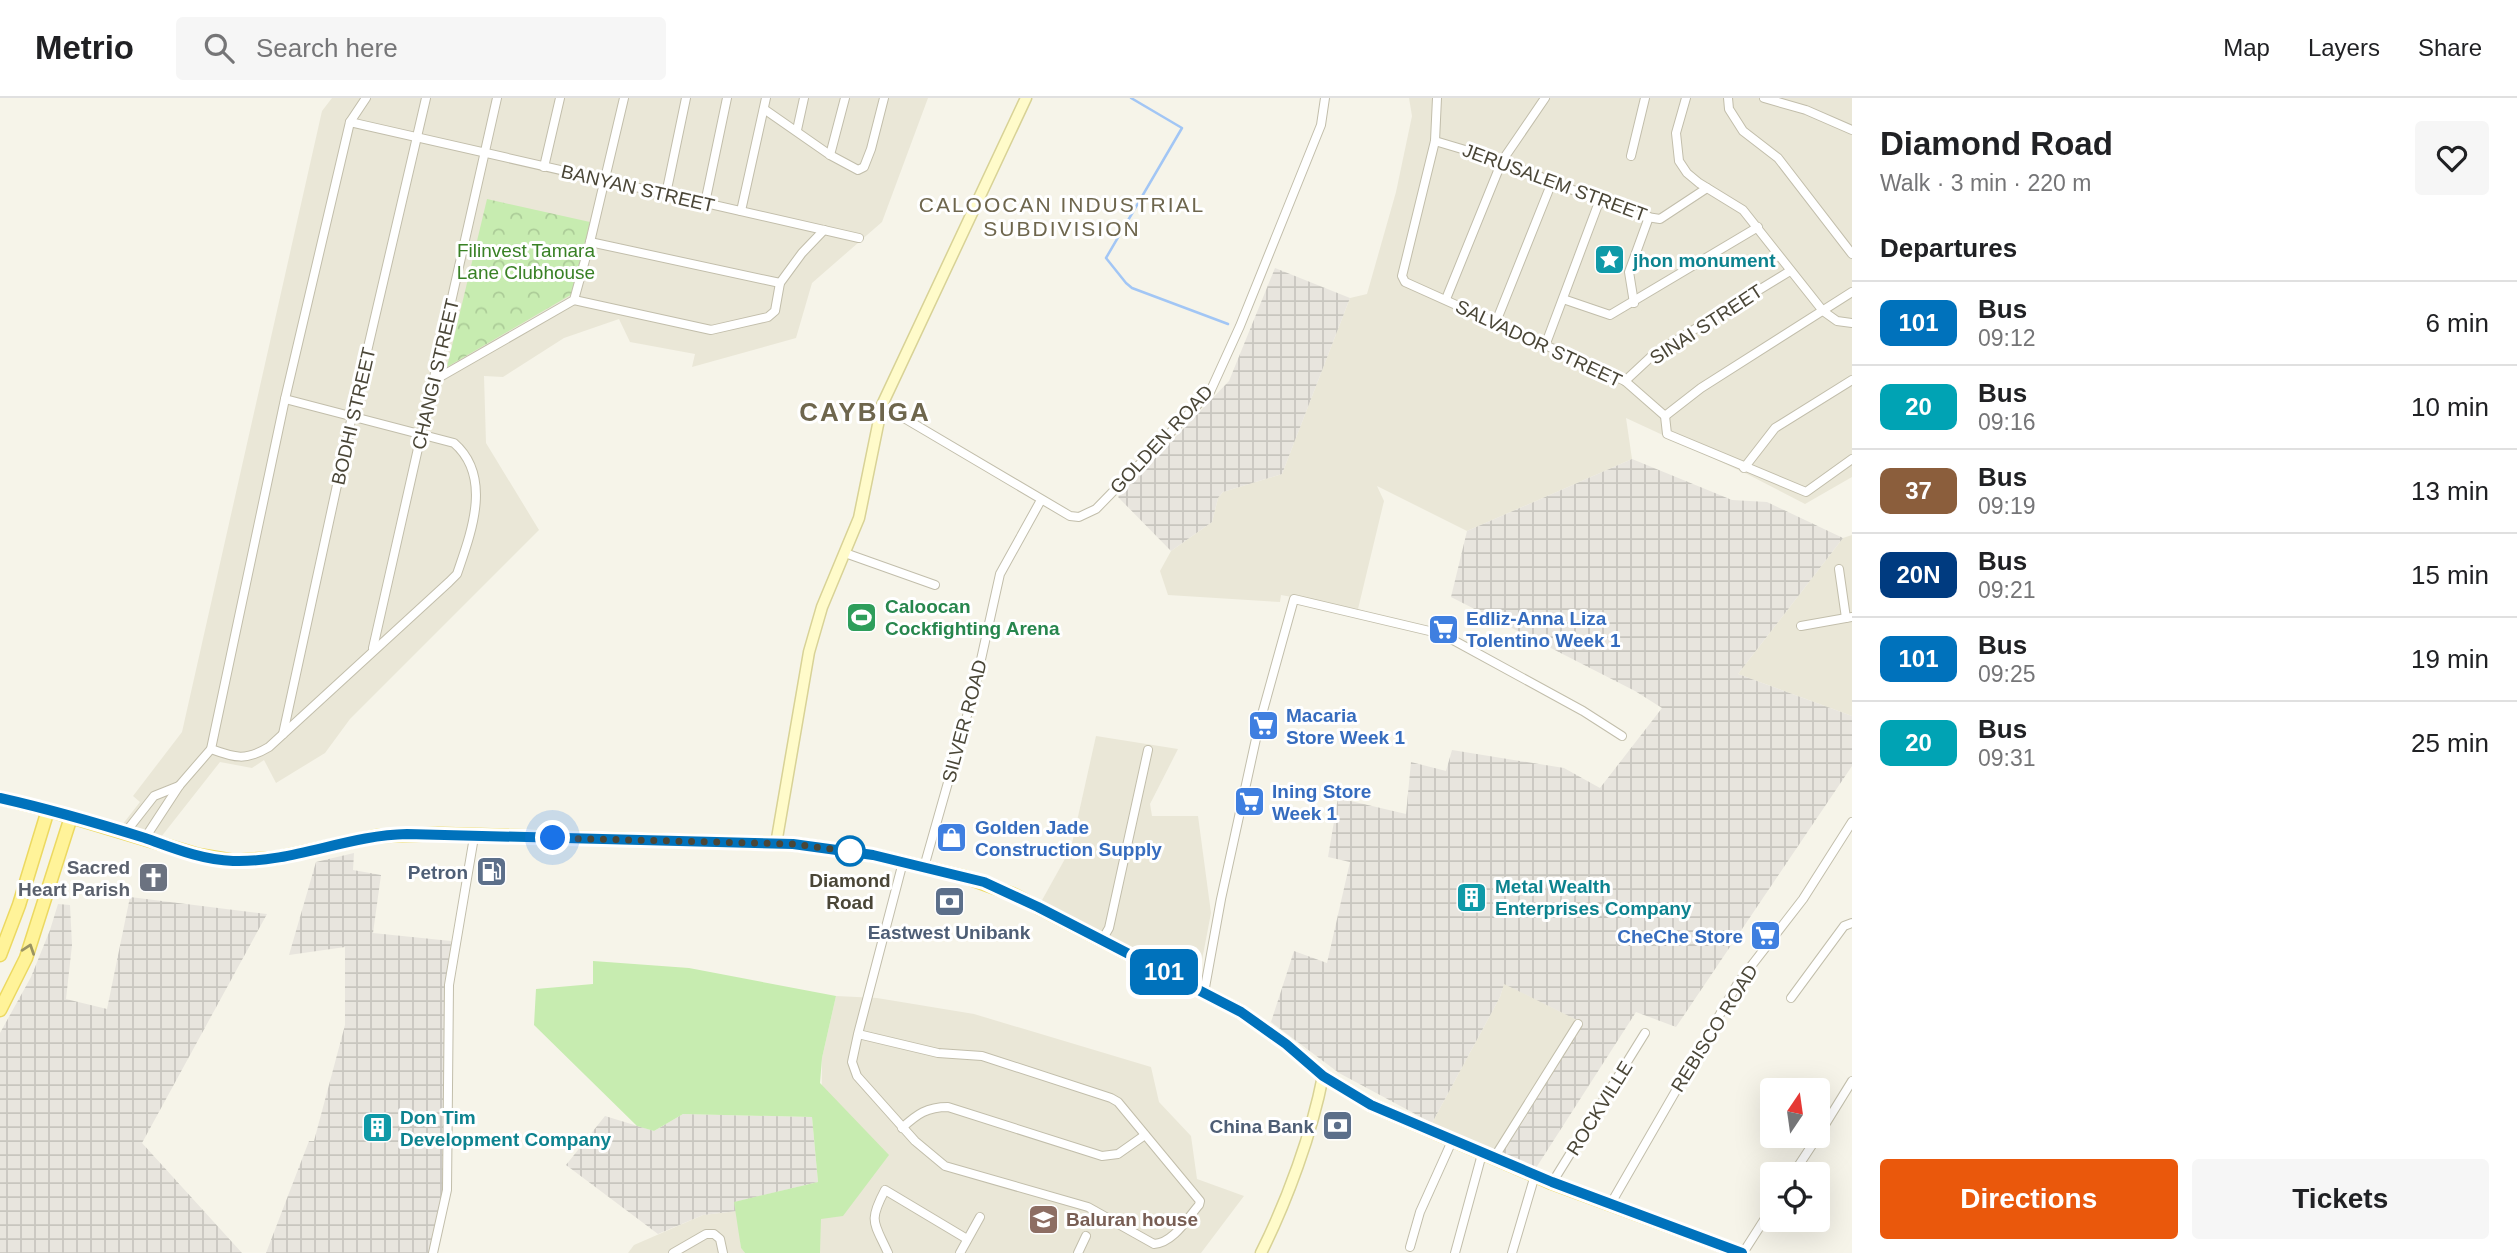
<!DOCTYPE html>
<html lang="en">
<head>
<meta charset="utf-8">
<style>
  :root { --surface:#fff; --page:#f6f6f6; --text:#202124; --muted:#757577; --line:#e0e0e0; --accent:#ea580c }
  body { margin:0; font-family:Helvetica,sans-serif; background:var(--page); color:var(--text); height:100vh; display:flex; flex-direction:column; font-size:26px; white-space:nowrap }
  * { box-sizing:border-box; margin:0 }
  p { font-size:23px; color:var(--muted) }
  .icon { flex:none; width:38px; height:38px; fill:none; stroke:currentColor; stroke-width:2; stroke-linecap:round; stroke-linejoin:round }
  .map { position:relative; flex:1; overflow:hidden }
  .sheet { display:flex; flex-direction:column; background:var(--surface); width:665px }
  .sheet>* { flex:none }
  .badge { padding:0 14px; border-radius:10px; font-size:24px; line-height:46px }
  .needle { width:46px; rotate:13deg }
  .buttons { position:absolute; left:1760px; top:980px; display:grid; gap:14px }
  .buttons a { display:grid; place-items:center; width:70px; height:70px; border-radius:7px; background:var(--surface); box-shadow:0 7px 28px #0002; font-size:35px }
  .you { position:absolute; width:35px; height:35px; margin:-18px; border:5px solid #fff; border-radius:50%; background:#1a73e8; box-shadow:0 0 0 10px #1a73e833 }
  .map>.badge { position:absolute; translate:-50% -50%; box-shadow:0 0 0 4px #fff }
  h2 { padding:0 28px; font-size:26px; line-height:63px }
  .round { display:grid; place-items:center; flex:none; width:74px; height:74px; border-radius:7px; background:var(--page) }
  .headline { display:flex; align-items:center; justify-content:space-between; height:119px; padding:0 28px }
  h1 { font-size:33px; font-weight:800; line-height:52px }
  .button { display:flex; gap:14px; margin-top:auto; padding:14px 28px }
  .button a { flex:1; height:80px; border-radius:7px; background:var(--accent); color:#fff; font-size:28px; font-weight:800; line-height:80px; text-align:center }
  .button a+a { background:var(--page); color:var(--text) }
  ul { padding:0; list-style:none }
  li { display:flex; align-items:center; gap:21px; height:84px; padding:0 28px; border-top:2px solid var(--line) }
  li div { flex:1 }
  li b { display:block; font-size:26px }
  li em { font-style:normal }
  li .badge { min-width:77px; font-weight:700; text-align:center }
  header { display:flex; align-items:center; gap:42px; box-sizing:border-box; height:98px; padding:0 35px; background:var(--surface); border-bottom:2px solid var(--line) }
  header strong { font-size:33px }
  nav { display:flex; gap:38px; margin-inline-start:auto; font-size:24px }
  .search { width:490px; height:63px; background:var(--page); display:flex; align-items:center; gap:18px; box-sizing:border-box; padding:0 24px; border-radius:7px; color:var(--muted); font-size:26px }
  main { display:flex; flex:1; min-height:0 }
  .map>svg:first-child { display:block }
  .residential { fill:#eae7d7 }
  .industrial { fill:url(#industrial-grid) }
  .grass { fill:#c7ecb0 }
  .park { fill:url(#park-crowns) }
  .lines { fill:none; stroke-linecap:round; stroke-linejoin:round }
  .stream { stroke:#a2c6f5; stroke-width:2.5 }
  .street-casing { stroke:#c2beab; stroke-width:10 }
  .secondary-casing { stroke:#d8d296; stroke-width:13 }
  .primary-casing { stroke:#ecd961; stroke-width:15 }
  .street { stroke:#fff; stroke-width:8 }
  .secondary { stroke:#fffbca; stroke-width:10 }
  .primary { stroke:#fff399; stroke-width:12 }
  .oneway { stroke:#9b9463 }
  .line-casing { stroke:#fff; stroke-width:16 }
  .line { stroke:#0072bc; stroke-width:10 }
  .walk { stroke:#4a4637; stroke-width:7; stroke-dasharray:0 12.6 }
  .stop-dot { fill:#fff; stroke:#0072bc; stroke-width:3.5 }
  .labels { text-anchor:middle; stroke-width:6; stroke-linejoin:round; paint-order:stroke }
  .street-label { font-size:19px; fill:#4a4637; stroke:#fff }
  .park-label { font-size:19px; fill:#398125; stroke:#fff }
  .culture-label { font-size:19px; font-weight:bold; fill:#0d838f; stroke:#fff; text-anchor:start }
  .leisure-label { font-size:19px; font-weight:bold; fill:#27864d; stroke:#fff; text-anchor:start }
  .shop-label { font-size:19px; font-weight:bold; fill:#366cbe; stroke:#fff; text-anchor:start }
  .worship-label { font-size:19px; font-weight:bold; fill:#5b616d; stroke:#fff; text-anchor:end }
  .service-label { font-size:19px; font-weight:bold; fill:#4e5e75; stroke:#fff; text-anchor:end }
  .stop-label { font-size:19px; font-weight:bold; fill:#4a4637; stroke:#fff }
  .education-label { font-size:19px; font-weight:bold; fill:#785e54; stroke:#fff; text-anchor:start }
  .neighbourhood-label { font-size:21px; letter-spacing:2px; fill:#6e664d; stroke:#fff }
  .district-label { font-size:26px; font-weight:bold; letter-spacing:2px; fill:#6e664d; stroke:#fff }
</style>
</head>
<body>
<header>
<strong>Metrio</strong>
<div class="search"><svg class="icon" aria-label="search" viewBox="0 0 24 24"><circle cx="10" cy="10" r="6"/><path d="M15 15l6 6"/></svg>Search here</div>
<nav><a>Map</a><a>Layers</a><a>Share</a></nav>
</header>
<main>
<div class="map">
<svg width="1852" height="1155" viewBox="0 0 1852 1155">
  <defs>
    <pattern id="industrial-grid" width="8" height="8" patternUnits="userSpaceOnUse" patternTransform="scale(1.75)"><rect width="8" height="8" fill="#e8e5de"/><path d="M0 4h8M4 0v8" fill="none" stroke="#c8c6bf"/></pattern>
    <pattern id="park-crowns" width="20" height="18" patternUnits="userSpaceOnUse" patternTransform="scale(1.75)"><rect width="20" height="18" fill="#c7ecb0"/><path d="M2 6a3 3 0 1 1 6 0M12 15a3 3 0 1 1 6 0" fill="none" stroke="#accc98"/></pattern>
  </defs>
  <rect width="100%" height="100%" fill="#f6f4e9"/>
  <!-- residential -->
  <g class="residential">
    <polygon points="332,0 928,0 882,124 812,185 796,240 692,269 695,256 630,244 619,221 564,240 503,279 484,278 486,345 539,432 350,621 325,655 276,685 264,662 252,670 220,664 161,739 122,727 140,704 133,698 182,634 322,13"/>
    <polygon points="1409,0 1852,0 1852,379 1805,406 1749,377 1626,320 1632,361 1467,433 1377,388 1384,403 1358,511 1281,497 1280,504 1168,497 1160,473 1171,453 1212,424 1218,400 1223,394 1282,376 1350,200 1367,196 1396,94 1412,18"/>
    <polygon points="1852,437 1852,618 1738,576 1843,440"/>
    <polygon points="1096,638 1178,651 1150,706 1152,718 1198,718 1211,815 1198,883 1041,804 1071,750"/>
    <polygon points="1504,885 1583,925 1499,1058 1432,1025 1500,899"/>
    <polygon points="836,898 877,900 974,916 1151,969 1159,1004 1191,1038 1197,1081 1244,1098 1201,1155 820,1155 822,960"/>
    <polygon points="737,1113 741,1150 745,1155 628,1155 634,1147 703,1117"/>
  </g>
  <!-- industrial -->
  <g class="industrial">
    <polygon points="1275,170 1350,200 1282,376 1223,394 1218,400 1212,424 1171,453 1118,399 1229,283"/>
    <polygon points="1632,361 1732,402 1767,404 1843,440 1738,576 1852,618 1852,668 1676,929 1636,914 1534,1073 1499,1058 1583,925 1504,886 1500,899 1432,1025 1339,975 1271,924 1294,853 1327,865 1350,764 1328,759 1338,700 1406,716 1411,664 1446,673 1452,652 1564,670 1600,690 1662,610 1635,593 1451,499 1467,433"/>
    <polygon points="354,755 353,772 381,777 373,835 451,843 443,1102 429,1155 266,1155 309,1043 314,1043 345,927 345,849 289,857 316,764"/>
    <polygon points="130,799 267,816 142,1045 242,1155 0,1155 0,935 31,879 50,832 58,806 70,807 72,847 66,901 107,911"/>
    <polygon points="683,1016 812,1019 818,1084 735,1104 737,1113 703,1117 658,1136 566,1067 605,1018 654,1033"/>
  </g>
  <!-- grass -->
  <polygon class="grass" points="593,863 689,870 836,898 822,960 820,985 889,1057 843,1118 821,1121 820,1155 745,1155 741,1150 734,1104 818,1084 812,1019 683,1016 654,1033 637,1028 534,927 536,891 593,886"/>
  <!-- park -->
  <polygon class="park" points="487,101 590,124 574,195 447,269"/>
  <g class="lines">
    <!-- stream -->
    <polyline class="stream" points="1131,0 1182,30 1106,160 1126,185 1132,190 1228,226"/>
    <defs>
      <g id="street">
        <polyline points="1437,0 1435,43 1402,178 1405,184 1625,283 1665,318 1667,336 1806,394 1852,361"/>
        <polyline points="1686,0 1676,35 1679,63 1687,75 1699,85 1743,112 1823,213 1837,223 1852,225"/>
        <polyline points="1728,0 1729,11 1743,33 1778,60 1852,156"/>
        <polyline points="1764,0 1806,12 1852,32"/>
        <polyline points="764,11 830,57 858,72 864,69 871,51 884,0"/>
        <polyline points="350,24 366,0"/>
        <polyline points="797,32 804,0"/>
        <polyline points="1435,43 1502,63 1634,117 1660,121 1707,90"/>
        <polyline points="830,57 845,0"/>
        <polyline points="1631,58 1645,0"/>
        <polyline points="544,69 560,0"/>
        <polyline points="666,96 686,0"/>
        <polyline points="705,105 727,0"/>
        <polyline points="741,113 766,0"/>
        <polyline points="590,144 780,185"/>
        <polyline points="1446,201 1502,63 1545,0"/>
        <polyline points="1563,201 1610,217 1758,129"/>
        <polyline points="574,202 711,232 768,219 775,213 780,185 802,155 824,132"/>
        <polyline points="1634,205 1629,174 1649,119"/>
        <polyline points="1496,224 1552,84"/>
        <polyline points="1545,248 1599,104"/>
        <polyline points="433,283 574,202 590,144 624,0"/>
        <polyline points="1625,283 1654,256 1790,173"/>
        <polyline points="882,307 1070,418 1079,419 1096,411 1210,294 1240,228 1321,27 1325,0"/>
        <polyline points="1665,318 1701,290 1852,194"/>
        <polyline points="1744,370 1775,330 1852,282"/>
        <polyline points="845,455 935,487"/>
        <polyline points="1839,471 1846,520"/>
        <polyline points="1801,528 1852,519"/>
        <polyline points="373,550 497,0"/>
        <polyline points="283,636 352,318 426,0"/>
        <path d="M211,651C235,660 246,663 269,649L449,484L457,476C471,435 493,379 454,345L285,301"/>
        <polyline points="125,735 154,698 179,688"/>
        <polyline points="145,740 179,688 211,651 285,301 350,24 859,140"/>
        <polyline points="924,769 974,593 1000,476 1041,402"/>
        <polyline points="1102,842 1109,830 1148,652"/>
        <polyline points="1204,895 1221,801 1259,627 1294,501 1442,536 1583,613 1622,638"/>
        <polyline points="1791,900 1844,828 1852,825"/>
        <path d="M858,936L938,955L982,958L1111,1000L1118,1004L1200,1103L1199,1107C1187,1121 1173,1145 1154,1146L1088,1109L945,1068L915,1043L857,978L852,964L858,936L903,764"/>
        <path d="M902,1030C917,1016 927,1009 948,1009L1102,1058L1118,1056L1145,1037"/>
        <polyline points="1818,1038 1852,983"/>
        <polyline points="1494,1060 1578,926"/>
        <polyline points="1793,1076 1818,1038"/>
        <polyline points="1552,1085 1645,935"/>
        <polyline points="1610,1107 1738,885 1803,801 1852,724"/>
        <polyline points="1410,1149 1420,1114 1452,1043"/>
        <polyline points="433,1155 447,1092 449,887 474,739"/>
        <polyline points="673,1155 706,1136 714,1136 720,1141 723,1155"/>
        <path d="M888,1155C874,1124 868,1124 885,1092L967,1141"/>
        <polyline points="960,1155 980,1119"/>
        <polyline points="1078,1155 1086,1138"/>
        <polyline points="1455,1155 1482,1056"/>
        <polyline points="1512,1155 1535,1077"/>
        <polyline points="1743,1155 1773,1108"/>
      </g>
      <g id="secondary">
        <polyline points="776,746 809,554 822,509 859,420 882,307 1026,0"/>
        <path d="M1261,1155C1287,1103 1312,1035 1323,978"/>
      </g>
      <g id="primary">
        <polyline points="0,700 48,712 198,757 234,763 276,760 377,738 438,736 793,746 873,757 965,779 1012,796 1241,914 1286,946 1323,978 1371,1007 1552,1085 1742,1155"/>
        <polyline points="0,857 19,807 48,712"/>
        <polyline points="0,912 26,860 71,719"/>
      </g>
    </defs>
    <!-- street casing -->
    <use href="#street" class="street-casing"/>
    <!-- secondary casing -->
    <use href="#secondary" class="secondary-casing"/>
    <!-- primary casing -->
    <use href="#primary" class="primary-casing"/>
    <!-- street -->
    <use href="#street" class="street"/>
    <!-- secondary -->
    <use href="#secondary" class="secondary"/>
    <!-- primary -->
    <use href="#primary" class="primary"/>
  </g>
  <!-- one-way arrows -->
  <defs><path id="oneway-chevron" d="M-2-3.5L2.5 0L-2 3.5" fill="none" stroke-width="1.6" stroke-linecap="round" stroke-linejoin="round" transform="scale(1.75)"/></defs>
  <use class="oneway" href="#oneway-chevron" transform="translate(29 851) rotate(-71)"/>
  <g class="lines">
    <defs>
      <path id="line" d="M0,700C49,711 97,725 145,740C173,750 202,762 233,763C292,765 348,737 407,736L793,746L873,757L984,784L1038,809L1241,914L1286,946L1323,978L1371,1007L1552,1084L1742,1155"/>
    </defs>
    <!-- line casing -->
    <use href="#line" class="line-casing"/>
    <!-- line -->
    <use href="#line" class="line"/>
    <!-- walk -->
    <polyline class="walk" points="553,740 793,746 854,754 850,753"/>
  </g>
  <!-- icons -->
  <defs>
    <symbol id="sight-square" viewBox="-11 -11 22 22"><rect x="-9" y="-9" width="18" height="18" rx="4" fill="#0f9aa8" stroke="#fff"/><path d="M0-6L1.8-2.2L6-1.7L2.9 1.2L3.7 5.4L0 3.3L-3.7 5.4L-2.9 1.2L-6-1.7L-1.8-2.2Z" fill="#fff"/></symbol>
    <symbol id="stadium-square" viewBox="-11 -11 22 22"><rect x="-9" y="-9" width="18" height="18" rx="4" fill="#2e9e5b" stroke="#fff"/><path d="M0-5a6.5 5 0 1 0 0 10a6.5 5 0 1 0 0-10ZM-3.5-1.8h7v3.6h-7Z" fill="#fff"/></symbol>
    <symbol id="supermarket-square" viewBox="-11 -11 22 22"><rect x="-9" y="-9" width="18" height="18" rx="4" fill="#3f7fe0" stroke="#fff"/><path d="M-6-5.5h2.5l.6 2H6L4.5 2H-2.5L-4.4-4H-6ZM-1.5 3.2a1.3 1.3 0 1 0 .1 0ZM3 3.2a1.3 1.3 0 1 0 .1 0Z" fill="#fff"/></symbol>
    <symbol id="shop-square" viewBox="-11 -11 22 22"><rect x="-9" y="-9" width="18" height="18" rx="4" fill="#3f7fe0" stroke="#fff"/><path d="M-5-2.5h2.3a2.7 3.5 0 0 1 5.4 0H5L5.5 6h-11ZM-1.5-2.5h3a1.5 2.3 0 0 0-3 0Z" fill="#fff"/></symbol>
    <symbol id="fuel-square" viewBox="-11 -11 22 22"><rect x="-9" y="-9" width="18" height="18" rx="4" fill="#5c6f8a" stroke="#fff"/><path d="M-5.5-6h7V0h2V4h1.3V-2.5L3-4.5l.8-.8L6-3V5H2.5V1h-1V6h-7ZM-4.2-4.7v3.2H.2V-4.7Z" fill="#fff"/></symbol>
    <symbol id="church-square" viewBox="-11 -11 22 22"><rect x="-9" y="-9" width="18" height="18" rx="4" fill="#6b7280" stroke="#fff"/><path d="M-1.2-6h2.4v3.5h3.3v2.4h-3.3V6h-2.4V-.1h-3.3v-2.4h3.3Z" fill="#fff"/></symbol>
    <symbol id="building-square" viewBox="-11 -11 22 22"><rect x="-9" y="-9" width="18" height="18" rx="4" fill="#0f9aa8" stroke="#fff"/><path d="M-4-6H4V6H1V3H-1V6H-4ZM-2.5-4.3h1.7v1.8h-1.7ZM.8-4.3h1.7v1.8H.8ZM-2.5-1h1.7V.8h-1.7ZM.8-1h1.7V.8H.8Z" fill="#fff"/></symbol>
    <symbol id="bank-square" viewBox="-11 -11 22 22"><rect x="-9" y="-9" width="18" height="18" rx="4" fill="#5c6f8a" stroke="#fff"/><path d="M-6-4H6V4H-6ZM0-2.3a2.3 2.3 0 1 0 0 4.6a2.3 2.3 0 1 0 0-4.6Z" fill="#fff"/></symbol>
    <symbol id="school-square" viewBox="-11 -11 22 22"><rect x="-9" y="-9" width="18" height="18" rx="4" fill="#8d6e63" stroke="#fff"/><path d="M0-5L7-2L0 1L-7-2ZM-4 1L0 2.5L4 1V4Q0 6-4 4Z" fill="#fff"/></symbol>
  </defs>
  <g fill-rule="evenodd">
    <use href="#sight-square" x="1592" y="144" width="35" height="35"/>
    <use href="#stadium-square" x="844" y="502" width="35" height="35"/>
    <use href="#supermarket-square" x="1426" y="514" width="35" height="35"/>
    <use href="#supermarket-square" x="1246" y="610" width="35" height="35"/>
    <use href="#supermarket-square" x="1232" y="686" width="35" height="35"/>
    <use href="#shop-square" x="934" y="722" width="35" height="35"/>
    <use href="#fuel-square" x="474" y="756" width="35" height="35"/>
    <use href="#church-square" x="136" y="762" width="35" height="35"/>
    <use href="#building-square" x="1454" y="782" width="35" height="35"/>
    <use href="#bank-square" x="932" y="786" width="35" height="35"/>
    <use href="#supermarket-square" x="1748" y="820" width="35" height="35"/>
    <use href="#bank-square" x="1320" y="1010" width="35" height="35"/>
    <use href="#building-square" x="360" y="1012" width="35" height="35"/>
    <use href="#school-square" x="1026" y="1104" width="35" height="35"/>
  </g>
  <!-- markers -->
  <circle class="stop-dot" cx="850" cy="753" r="14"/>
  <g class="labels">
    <!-- street labels -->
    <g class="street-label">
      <text transform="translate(1555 84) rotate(20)" y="7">JERUSALEM STREET</text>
      <text transform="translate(638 90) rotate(13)" y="7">BANYAN STREET</text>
      <text transform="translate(1706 226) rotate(-33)" y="7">SINAI STREET</text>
      <text transform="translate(1539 245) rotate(25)" y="7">SALVADOR STREET</text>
      <text transform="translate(435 276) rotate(-77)" y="7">CHANGI STREET</text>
      <text transform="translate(353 318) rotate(-77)" y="7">BODHI STREET</text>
      <text transform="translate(1161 341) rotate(-47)" y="7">GOLDEN ROAD</text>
      <text transform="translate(964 623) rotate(-75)" y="7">SILVER ROAD</text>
      <text transform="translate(1714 930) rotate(-58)" y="7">REBISCO ROAD</text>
      <text transform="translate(1599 1010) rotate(-58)" y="7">ROCKVILLE</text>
    </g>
    <!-- park labels -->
    <g class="park-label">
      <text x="526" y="159">Filinvest Tamara<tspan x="526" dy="22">Lane Clubhouse</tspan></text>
    </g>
    <!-- culture labels -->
    <g class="culture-label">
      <text x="1633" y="169">jhon monument</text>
      <text x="1495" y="795">Metal Wealth<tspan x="1495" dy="22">Enterprises Company</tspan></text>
      <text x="400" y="1026">Don Tim<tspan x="400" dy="22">Development Company</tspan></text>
    </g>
    <!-- leisure labels -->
    <g class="leisure-label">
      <text x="885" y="515">Caloocan<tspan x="885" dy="22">Cockfighting Arena</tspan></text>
    </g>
    <!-- shop labels -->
    <g class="shop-label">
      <text x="1466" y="527">Edliz-Anna Liza<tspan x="1466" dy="22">Tolentino Week 1</tspan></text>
      <text x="1286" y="624">Macaria<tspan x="1286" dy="22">Store Week 1</tspan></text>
      <text x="1272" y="700">Ining Store<tspan x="1272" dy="22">Week 1</tspan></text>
      <text x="975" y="736">Golden Jade<tspan x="975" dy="22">Construction Supply</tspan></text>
      <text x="1743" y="845" text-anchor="end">CheChe Store</text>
    </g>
    <!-- worship labels -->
    <g class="worship-label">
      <text x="130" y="776">Sacred<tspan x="130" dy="22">Heart Parish</tspan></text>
    </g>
    <!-- service labels -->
    <g class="service-label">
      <text x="468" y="781">Petron</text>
      <text x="949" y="841" text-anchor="middle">Eastwest Unibank</text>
      <text x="1314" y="1035">China Bank</text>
    </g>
    <!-- stop labels -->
    <g class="stop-label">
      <text x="850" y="789">Diamond<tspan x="850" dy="22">Road</tspan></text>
    </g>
    <!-- education labels -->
    <g class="education-label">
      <text x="1066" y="1128">Baluran house</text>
    </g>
    <!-- neighbourhood labels -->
    <g class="neighbourhood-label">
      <text x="1062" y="114">CALOOCAN INDUSTRIAL<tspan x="1062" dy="24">SUBDIVISION</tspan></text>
    </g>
    <!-- district labels -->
    <g class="district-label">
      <text x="865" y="323">CAYBIGA</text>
    </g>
  </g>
</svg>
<div class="buttons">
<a><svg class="needle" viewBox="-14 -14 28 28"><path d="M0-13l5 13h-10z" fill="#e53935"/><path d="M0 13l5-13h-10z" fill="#757577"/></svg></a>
<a><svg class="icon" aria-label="locate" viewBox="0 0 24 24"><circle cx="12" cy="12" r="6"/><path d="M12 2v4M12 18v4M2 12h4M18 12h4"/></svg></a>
</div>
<div class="you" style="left:553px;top:740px"></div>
<b class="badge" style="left:1164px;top:874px;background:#0072bc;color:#fff">101</b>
</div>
<section class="sheet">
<div class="headline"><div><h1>Diamond Road</h1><p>Walk · 3 min · 220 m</p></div><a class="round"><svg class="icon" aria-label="heart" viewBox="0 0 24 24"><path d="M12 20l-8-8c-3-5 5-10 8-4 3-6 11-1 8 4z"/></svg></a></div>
<h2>Departures</h2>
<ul>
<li><span class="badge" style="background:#0072bc;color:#fff">101</span><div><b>Bus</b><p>09:12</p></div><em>6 min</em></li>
<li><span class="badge" style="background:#00a3b4;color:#fff">20</span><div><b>Bus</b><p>09:16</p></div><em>10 min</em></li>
<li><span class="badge" style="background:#8b5e3c;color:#fff">37</span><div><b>Bus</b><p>09:19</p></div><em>13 min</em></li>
<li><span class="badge" style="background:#003b80;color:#fff">20N</span><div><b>Bus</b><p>09:21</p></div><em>15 min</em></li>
<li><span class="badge" style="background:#0072bc;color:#fff">101</span><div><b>Bus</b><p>09:25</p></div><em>19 min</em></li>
<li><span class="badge" style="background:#00a3b4;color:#fff">20</span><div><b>Bus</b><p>09:31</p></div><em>25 min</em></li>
</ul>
<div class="button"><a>Directions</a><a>Tickets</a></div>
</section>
</main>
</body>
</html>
